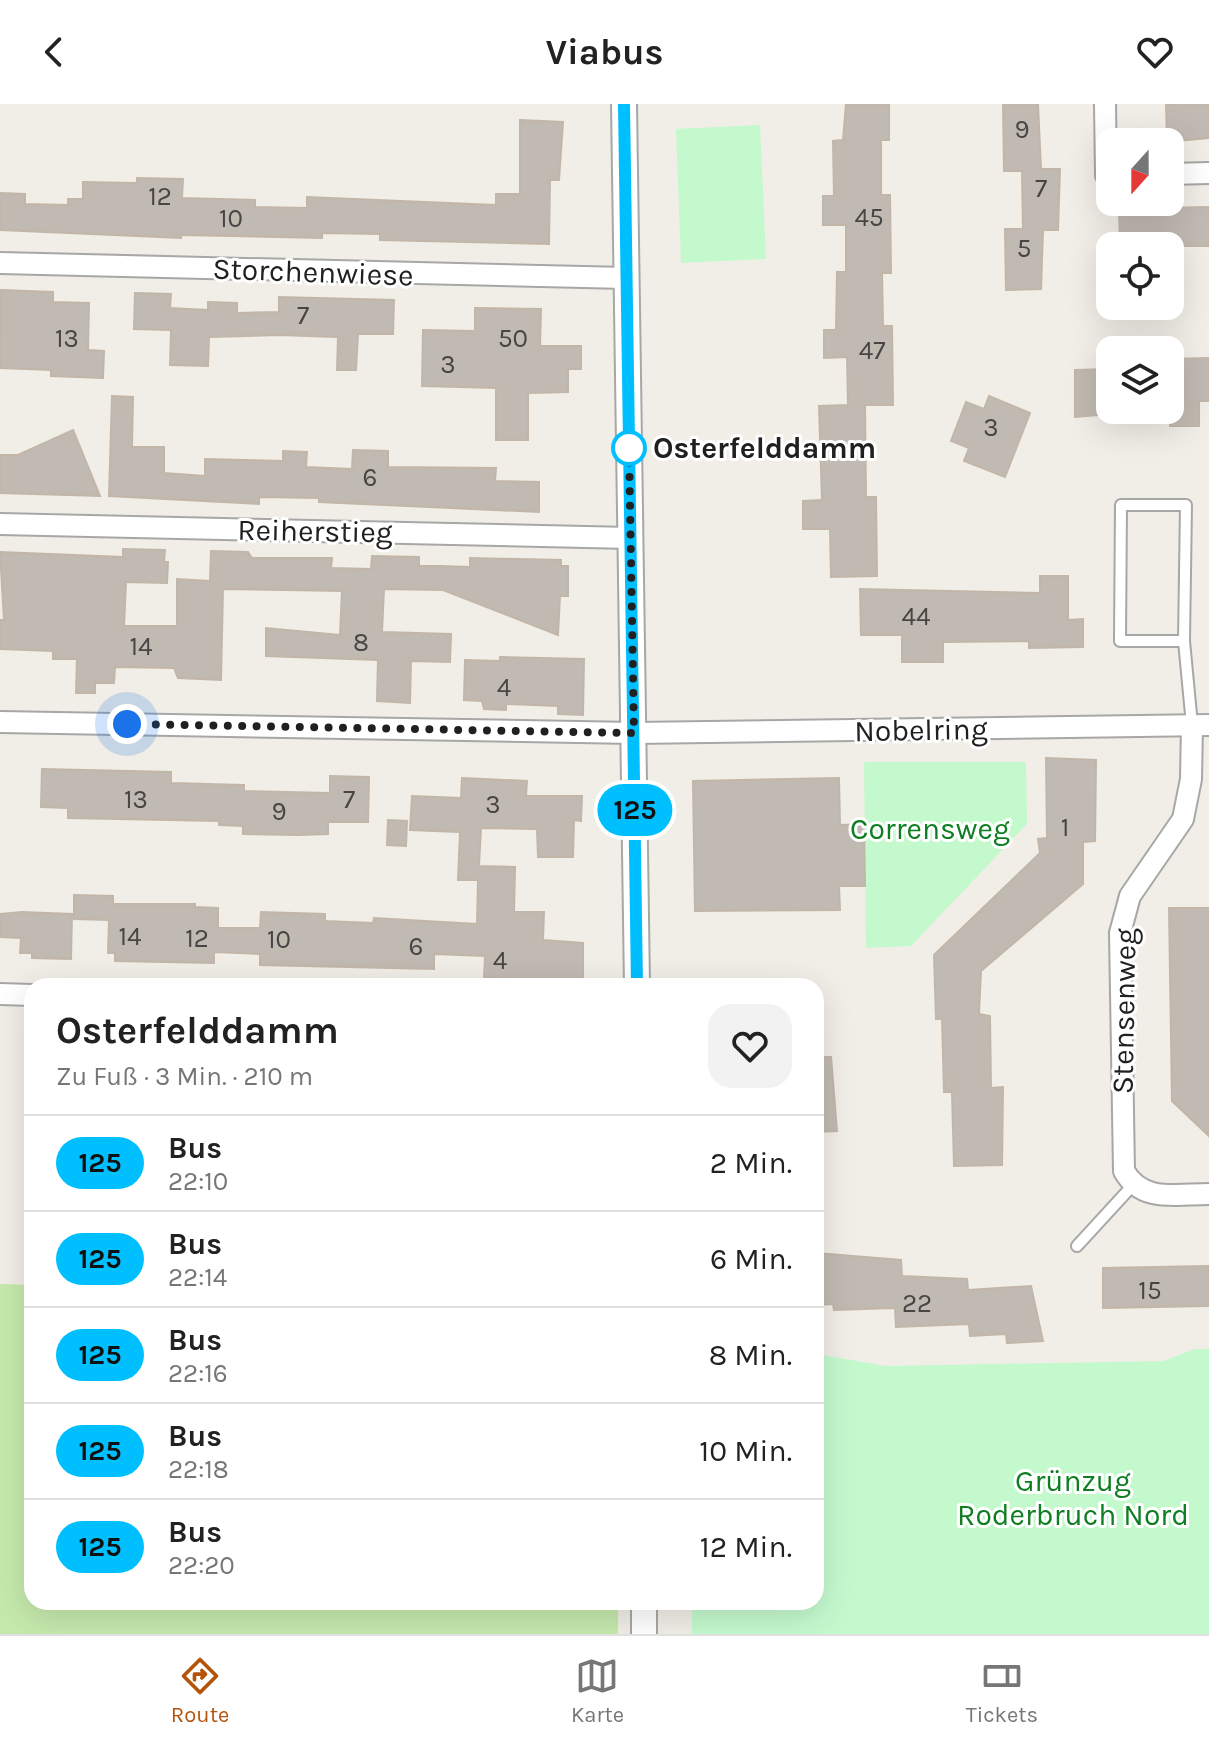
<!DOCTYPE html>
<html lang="de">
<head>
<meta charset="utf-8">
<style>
  :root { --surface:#fff; --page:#f2f2f2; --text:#222; --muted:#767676; --line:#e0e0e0; --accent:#b45309 }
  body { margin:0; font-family:Karla,sans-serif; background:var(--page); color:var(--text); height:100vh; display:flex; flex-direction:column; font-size:30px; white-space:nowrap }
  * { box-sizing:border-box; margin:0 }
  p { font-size:26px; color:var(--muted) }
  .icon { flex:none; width:44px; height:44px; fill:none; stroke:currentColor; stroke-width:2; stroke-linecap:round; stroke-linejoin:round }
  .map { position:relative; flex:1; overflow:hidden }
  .sheet { position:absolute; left:24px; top:874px; width:800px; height:632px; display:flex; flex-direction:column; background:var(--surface); border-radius:24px; box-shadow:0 8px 32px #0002 }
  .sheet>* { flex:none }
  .badge { padding:0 16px; border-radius:26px; font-size:28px; line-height:52px }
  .needle { width:52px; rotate:201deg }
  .controls { position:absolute; left:1096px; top:24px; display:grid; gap:16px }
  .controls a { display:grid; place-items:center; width:88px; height:88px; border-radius:16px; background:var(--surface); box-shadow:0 8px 32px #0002; font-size:40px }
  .you { position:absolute; width:40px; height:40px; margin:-20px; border:6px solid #fff; border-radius:50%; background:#1a73e8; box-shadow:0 0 0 12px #1a73e833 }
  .map>.badge { position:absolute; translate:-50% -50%; box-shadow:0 0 0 4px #fff }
  .round { display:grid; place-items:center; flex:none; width:84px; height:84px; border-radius:24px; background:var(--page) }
  .overview { display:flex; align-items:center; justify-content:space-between; height:136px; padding:0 32px }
  h1 { font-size:38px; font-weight:700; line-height:60px }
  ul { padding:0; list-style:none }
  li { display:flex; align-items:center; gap:24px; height:96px; padding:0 32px; border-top:2px solid var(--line) }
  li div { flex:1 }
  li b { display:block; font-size:30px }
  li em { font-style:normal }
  li .badge { min-width:88px; font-weight:700; text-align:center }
  header { display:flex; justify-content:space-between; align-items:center; height:104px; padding:0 32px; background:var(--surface); font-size:36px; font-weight:700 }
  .tabs { display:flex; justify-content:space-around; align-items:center; height:112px; border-top:2px solid var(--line); background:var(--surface); font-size:22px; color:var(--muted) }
  .tabs a { display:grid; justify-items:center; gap:4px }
  .tabs .current { color:var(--accent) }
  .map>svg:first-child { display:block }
  .grass { fill:#c5e9ad }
  .park { fill:#c4f9ce }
  .building { fill:#c1bab2; stroke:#c2b6a9; stroke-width:2 }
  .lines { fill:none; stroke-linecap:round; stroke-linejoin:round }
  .service-casing { stroke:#a7a7a7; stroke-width:14 }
  .minor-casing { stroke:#a7a7a7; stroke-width:24 }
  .tertiary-casing { stroke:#a7a7a7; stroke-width:28 }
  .service { stroke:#fff; stroke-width:10 }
  .minor { stroke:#fff; stroke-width:20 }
  .tertiary { stroke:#fff; stroke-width:24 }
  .line-casing { stroke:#fff; stroke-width:18 }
  .line { stroke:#00bfff; stroke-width:12 }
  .walk { stroke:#202020; stroke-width:8; stroke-dasharray:0 14.4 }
  .stop-dot { fill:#fff; stroke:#00bfff; stroke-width:4 }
  .labels { text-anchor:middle; stroke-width:6; stroke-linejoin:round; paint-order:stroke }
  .number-label { font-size:26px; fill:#484644 }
  .street-label { font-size:30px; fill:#202020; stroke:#fff }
  .stop-label { font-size:30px; font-weight:bold; fill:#202020; stroke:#fff; text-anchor:start }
  .park-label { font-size:30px; fill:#0e7e22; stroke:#fff }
</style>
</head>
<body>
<header><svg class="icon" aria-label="back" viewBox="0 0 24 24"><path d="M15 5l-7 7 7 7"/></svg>Viabus<svg class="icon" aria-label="heart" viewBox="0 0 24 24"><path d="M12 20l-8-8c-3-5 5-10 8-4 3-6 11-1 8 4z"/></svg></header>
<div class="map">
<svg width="1209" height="1530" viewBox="0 0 1209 1530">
  <rect width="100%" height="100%" fill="#f0eee6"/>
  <!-- grass -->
  <polygon class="grass" points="0,1180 32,1181 32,1498 618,1498 618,1530 0,1530"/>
  <!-- park -->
  <g class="park">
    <polygon points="760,21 766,155 681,159 676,25"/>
    <polygon points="864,658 1026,658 1027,720 911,842 866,844"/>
    <polygon points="1195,1245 1209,1245 1209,1530 692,1530 692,1498 816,1498 816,1250 886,1262 1163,1257"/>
  </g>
  <!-- building -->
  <g class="building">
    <polygon points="846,0 889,0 889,36 881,36 881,91 890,91 891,169 882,169 883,222 892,222 893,301 865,301 866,393 876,393 877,472 831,473 830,425 803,425 803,397 822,396 819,302 848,301 847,253 824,254 824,226 836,226 837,168 846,168 846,121 823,121 823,92 834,92 833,37 843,36"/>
    <polygon points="1003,0 1038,0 1041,65 1060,65 1058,126 1043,126 1041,185 1006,186 1005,125 1023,125 1022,67 1004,67"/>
    <polygon points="1166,0 1209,0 1209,34 1167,38"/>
    <polygon points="520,16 563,18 559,76 550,76 549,140 380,136 380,130 322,129 322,134 181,131 181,134 0,126 0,89 25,90 25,100 68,101 68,95 83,95 83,78 137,79 137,74 183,75 182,94 255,96 255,103 307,104 307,93 496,101 496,90 520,90"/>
    <polygon points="1209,103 1209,142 1120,142 1119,105"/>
    <polygon points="1,186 53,188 53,198 89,199 88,246 104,247 103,274 51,272 51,266 0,264"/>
    <polygon points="135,189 171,190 170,204 208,206 208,198 237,199 237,209 279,208 279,193 394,196 393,230 358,230 356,266 337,266 338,233 279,231 209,233 208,262 170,261 171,226 134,225"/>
    <polygon points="475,204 541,205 540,242 581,242 581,265 568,265 568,288 528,289 528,336 496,336 496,284 422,282 423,226 475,227"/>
    <polygon points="1209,254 1209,297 1199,297 1199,322 1170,322 1170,255"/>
    <polygon points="1110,265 1110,310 1075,313 1075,266"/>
    <polygon points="112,292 133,293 132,343 164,343 164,369 205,372 205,355 283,357 283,347 307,348 306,363 352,365 353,346 388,347 388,363 496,364 495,377 539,378 539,408 319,398 319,394 259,393 259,400 109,392"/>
    <polygon points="989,292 1030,309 1005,373 964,357 969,344 951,337 966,298 984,305"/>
    <polygon points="73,326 100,392 0,389 0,351 18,351"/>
    <polygon points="123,445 165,446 164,458 168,458 167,479 126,478 124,522 177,522 177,475 210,477 211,447 248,448 252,454 332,454 331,464 371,465 372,452 419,453 419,462 441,462 470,463 470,454 561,456 561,462 568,462 568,492 560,492 558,531 443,486 384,485 382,528 451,530 450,558 411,557 410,599 377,597 378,556 266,552 266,524 340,531 342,487 223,485 221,576 178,574 174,564 115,563 114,579 95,579 95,589 76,589 77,555 53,555 53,547 0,545 0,516 4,516 0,448 123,453"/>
    <polygon points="1040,472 1068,472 1068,516 1083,515 1083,543 1029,544 1029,537 943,538 943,558 902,558 902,531 861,531 860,485 1040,489"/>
    <polygon points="500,553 584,555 583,611 558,610 558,602 506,600 506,606 484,605 482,597 464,596 465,556 500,557"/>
    <polygon points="1046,654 1096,656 1095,737 1083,738 1083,780 981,867 979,910 990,912 991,984 1003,983 1002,1061 954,1062 952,988 944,988 942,915 936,915 934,851 1040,749 1038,735 1047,734"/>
    <polygon points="42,665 171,668 171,679 244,681 244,687 330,689 330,672 369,673 368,718 328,718 328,730 298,731 243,730 243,722 219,721 219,717 68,714 68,704 41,703"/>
    <polygon points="462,674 527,677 526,692 582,692 581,717 574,716 573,753 538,753 537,725 481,724 479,762 515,763 514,808 544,808 543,836 583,839 583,877 484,874 485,852 434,850 434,865 260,861 260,850 214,848 214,859 115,857 115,849 108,849 109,816 74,815 74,791 113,792 113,800 195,800 195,803 218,804 218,824 260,824 261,808 325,810 325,817 373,819 374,814 477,820 478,776 458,776 460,728 410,726 412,692 461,694"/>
    <polygon points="839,674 840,721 864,720 865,782 839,782 840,806 695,807 693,677"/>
    <polygon points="388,716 407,717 406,742 387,741"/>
    <polygon points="1169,804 1209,804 1209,1032 1172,997"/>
    <polygon points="22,808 72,810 71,855 32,854 32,849 20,849 21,834 1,833 1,810"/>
    <polygon points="816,953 831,953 837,1027 816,1028"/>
    <polygon points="816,1149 901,1156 902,1172 967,1175 968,1186 1031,1182 1043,1237 1007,1239 1006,1230 970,1232 969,1220 896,1223 895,1204 834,1206 833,1200 816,1201"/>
    <polygon points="1209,1162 1209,1202 1103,1204 1103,1164"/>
  </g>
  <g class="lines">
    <defs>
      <g id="service">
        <polyline points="1184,537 1120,537 1121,401 1186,401 1184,537 1192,621"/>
        <polyline points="1077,1142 1133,1081"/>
      </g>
      <g id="minor">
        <polyline points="1105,0 1106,71 1110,71"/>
        <polyline points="1170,70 1209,69"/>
        <polyline points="0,159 626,174"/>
        <polyline points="0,420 630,434"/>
        <polyline points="0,618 634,629 1209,621"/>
        <path d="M1192,621L1191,675L1183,715L1130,792L1120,829L1124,1067C1142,1099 1176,1090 1209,1090"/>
        <polyline points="0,890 32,891"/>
      </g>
      <g id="tertiary">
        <polyline points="624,0 637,882"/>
        <polyline points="644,1498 644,1530"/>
      </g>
    </defs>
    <!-- service casing -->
    <use href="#service" class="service-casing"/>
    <!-- minor casing -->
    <use href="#minor" class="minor-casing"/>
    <!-- tertiary casing -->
    <use href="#tertiary" class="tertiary-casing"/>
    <!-- service -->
    <use href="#service" class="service"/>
    <!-- minor -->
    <use href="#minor" class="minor"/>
    <!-- tertiary -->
    <use href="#tertiary" class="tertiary"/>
  </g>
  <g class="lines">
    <defs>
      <polyline id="line" points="624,0 637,882"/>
    </defs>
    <!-- line casing -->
    <use href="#line" class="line-casing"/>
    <!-- line -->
    <use href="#line" class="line"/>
    <!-- walk -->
    <polyline class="walk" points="127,620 634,629 629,344"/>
  </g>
  <!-- markers -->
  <circle class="stop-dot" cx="629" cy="344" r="16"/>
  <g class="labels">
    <!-- number labels -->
    <g class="number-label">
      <text x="1022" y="34">9</text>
      <text x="1041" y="93">7</text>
      <text x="160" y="101">12</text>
      <text x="869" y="122">45</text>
      <text x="231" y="123">10</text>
      <text x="1024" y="153">5</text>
      <text x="303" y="220">7</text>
      <text x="67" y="243">13</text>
      <text x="513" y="243">50</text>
      <text x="872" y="255">47</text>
      <text x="448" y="269">3</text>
      <text x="991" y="332">3</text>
      <text x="370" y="382">6</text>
      <text x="916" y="521">44</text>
      <text x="361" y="547">8</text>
      <text x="141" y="551">14</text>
      <text x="504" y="592">4</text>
      <text x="136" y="704">13</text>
      <text x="349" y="704">7</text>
      <text x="493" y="709">3</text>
      <text x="279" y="716">9</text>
      <text x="1065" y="732">1</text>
      <text x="130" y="841">14</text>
      <text x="197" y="843">12</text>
      <text x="279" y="844">10</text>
      <text x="416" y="851">6</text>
      <text x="500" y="865">4</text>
      <text x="1150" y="1195">15</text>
      <text x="917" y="1208">22</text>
    </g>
    <!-- street labels -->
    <g class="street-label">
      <text transform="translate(313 168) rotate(2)" y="10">Storchenwiese</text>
      <text transform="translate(315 427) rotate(1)" y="10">Reiherstieg</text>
      <text transform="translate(921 626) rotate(-1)" y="10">Nobelring</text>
      <text transform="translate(1124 907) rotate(-89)" y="10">Stensenweg</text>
    </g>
    <!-- stop labels -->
    <g class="stop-label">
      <text x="653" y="354">Osterfelddamm</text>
    </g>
    <!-- park labels -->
    <g class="park-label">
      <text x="930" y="735">Corrensweg</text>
      <text x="1073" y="1387">Grünzug<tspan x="1073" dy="34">Roderbruch Nord</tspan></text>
    </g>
  </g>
</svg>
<div class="controls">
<a><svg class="needle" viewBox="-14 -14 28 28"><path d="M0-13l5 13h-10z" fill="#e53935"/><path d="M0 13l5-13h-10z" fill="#767676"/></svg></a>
<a><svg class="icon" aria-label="locate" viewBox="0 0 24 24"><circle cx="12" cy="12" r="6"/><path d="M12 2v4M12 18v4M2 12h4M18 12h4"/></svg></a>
<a><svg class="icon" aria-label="layers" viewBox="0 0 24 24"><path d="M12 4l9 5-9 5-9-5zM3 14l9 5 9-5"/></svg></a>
</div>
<div class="you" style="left:127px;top:620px"></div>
<b class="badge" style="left:635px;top:706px;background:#00bfff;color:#111">125</b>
<section class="sheet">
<div class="overview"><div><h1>Osterfelddamm</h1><p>Zu Fuß · 3 Min. · 210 m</p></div><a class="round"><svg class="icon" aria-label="heart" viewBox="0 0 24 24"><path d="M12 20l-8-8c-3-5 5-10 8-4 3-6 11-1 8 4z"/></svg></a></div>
<ul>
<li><span class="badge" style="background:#00bfff;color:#111">125</span><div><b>Bus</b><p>22:10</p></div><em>2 Min.</em></li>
<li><span class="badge" style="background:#00bfff;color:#111">125</span><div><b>Bus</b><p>22:14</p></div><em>6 Min.</em></li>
<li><span class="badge" style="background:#00bfff;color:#111">125</span><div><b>Bus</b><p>22:16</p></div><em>8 Min.</em></li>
<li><span class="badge" style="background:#00bfff;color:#111">125</span><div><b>Bus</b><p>22:18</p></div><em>10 Min.</em></li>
<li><span class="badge" style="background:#00bfff;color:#111">125</span><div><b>Bus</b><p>22:20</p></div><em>12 Min.</em></li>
</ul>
</section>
</div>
<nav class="tabs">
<a class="current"><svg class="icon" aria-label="directions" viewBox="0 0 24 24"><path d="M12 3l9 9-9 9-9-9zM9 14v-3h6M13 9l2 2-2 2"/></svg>Route</a>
<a><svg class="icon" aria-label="map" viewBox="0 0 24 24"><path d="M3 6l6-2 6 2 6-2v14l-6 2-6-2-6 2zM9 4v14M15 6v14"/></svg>Karte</a>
<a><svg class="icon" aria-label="tickets" viewBox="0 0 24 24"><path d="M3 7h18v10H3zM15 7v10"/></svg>Tickets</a>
</nav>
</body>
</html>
